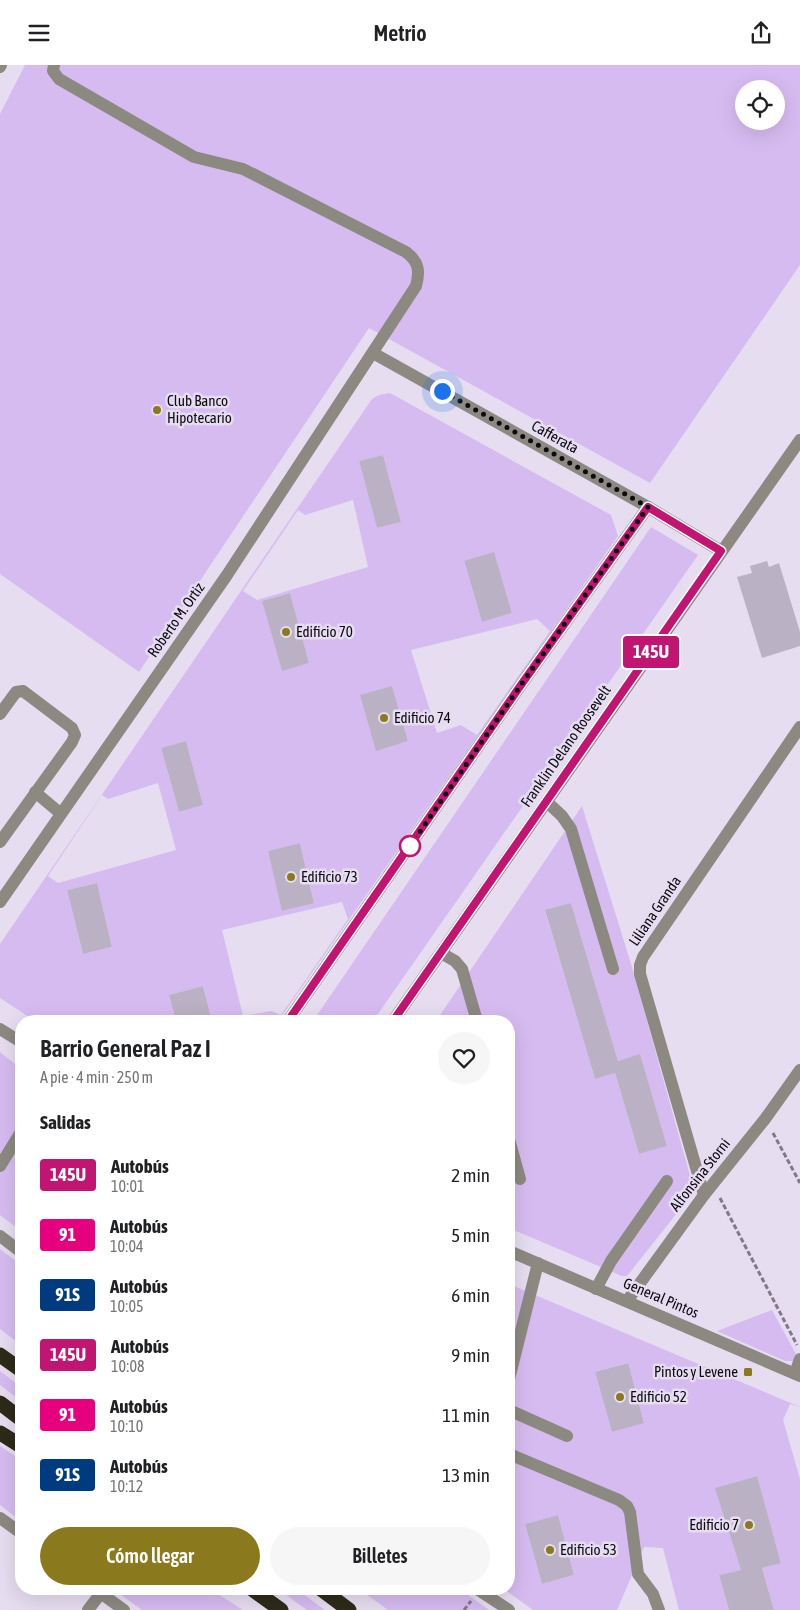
<!DOCTYPE html>
<html lang="es">
<head>
<meta charset="utf-8">
<style>
  :root { --surface:#fff; --page:#f6f6f6; --text:#202124; --muted:#757577; --accent:#8b791e }
  body { margin:0; font-family:"Asap Condensed",sans-serif; background:var(--page); color:var(--text); height:100vh; display:flex; flex-direction:column; font-size:19px; white-space:nowrap }
  * { box-sizing:border-box; margin:0 }
  p { font-size:16px; color:var(--muted) }
  .icon { flex:none; width:28px; height:28px; fill:none; stroke:currentColor; stroke-width:2; stroke-linecap:round; stroke-linejoin:round }
  .map { position:relative; flex:1; overflow:hidden }
  .sheet { position:absolute; left:15px; top:950px; width:500px; height:580px; display:flex; flex-direction:column; background:var(--surface); border-radius:20px; box-shadow:0 5px 20px #0002 }
  .sheet>* { flex:none }
  .badge { padding:0 10px; border-radius:4px; font-size:18px; line-height:32px }
  .buttons { position:absolute; left:735px; top:15px; display:grid; gap:10px }
  .buttons a { display:grid; place-items:center; width:50px; height:50px; border-radius:50%; background:var(--surface); box-shadow:0 5px 20px #0002; font-size:25px }
  .you { position:absolute; width:25px; height:25px; margin:-12px; border:4px solid #fff; border-radius:50%; background:#1a73e8; box-shadow:0 0 0 8px #1a73e833 }
  .map>.badge { position:absolute; translate:-50% -50%; box-shadow:0 0 0 2px #fff }
  h2 { padding:0 25px; font-size:19px; line-height:45px }
  .round { display:grid; place-items:center; flex:none; width:52px; height:52px; border-radius:26px; background:var(--page) }
  .head { display:flex; align-items:center; justify-content:space-between; height:85px; padding:0 25px }
  h1 { font-size:24px; font-weight:600; line-height:38px }
  .cta { display:flex; gap:10px; margin-top:auto; padding:10px 25px }
  .cta a { flex:1; height:58px; border-radius:30px; background:var(--accent); color:#fff; font-size:20px; font-weight:600; line-height:58px; text-align:center }
  .cta a+a { background:var(--page); color:var(--text) }
  ul { padding:0; list-style:none }
  li { display:flex; align-items:center; gap:15px; height:60px; padding:0 25px }
  li div { flex:1 }
  li b { display:block; font-size:19px }
  li em { font-style:normal }
  li .badge { min-width:55px; font-weight:700; text-align:center }
  header { display:flex; justify-content:space-between; align-items:center; height:65px; padding:0 25px; background:var(--surface); font-size:22px; font-weight:600 }
  .map>svg:first-child { display:block }
  .green { fill:#d6bbf0; fill-rule:evenodd }
  .building { fill:#bbb1c4 }
  .lines { fill:none; stroke-linecap:round; stroke-linejoin:round }
  .path { stroke:#807a86; stroke-width:3; stroke-dasharray:5 2.5; stroke-linecap:butt }
  .minor { stroke:#8b8980; stroke-width:12 }
  .highway { stroke:#2e2a1a; stroke-width:15 }
  .line-casing { stroke:#fff; stroke-width:11 }
  .line { stroke:#c11571; stroke-width:8 }
  .walk { stroke:#0d0a10; stroke-width:5; stroke-dasharray:0 9 }
  .poi-dot { fill:#8b791e; stroke:#e6ddf0; stroke-width:2 }
  .stop-dot { fill:#fff; stroke:#c11571; stroke-width:2.5 }
  .labels { text-anchor:middle; stroke-width:5; stroke-linejoin:round; paint-order:stroke }
  .poi-label { font-size:15px; fill:#0d0a10; stroke:#e6ddf0; text-anchor:start }
  .street-label { font-size:15px; fill:#0d0a10; stroke:#e6ddf0 }
</style>
</head>
<body>
<header><svg class="icon" aria-label="menu" viewBox="0 0 24 24"><path d="M4 6h16M4 12h16M4 18h16"/></svg>Metrio<svg class="icon" aria-label="share" viewBox="0 0 24 24"><path d="M12 15V3M7 8l5-5 5 5M5 13v7h14v-7"/></svg></header>
<div class="map">
<svg width="800" height="1545" viewBox="0 0 800 1545">
  <rect width="100%" height="100%" fill="#e6ddf0"/>
  <!-- green -->
  <g class="green">
    <path d="M25,0H800V200L650,418L369,263L139,607L0,509V49ZM744,24H776V56H744Z"/>
    <path d="M390,328L611,450L618,471L278,956H212L203,921L169,930L176,956H35L0,933V879L372,334L379,330ZM383,390L401,457L377,463L359,396ZM353,435L368,502L257,535L243,526L298,445L305,450ZM494,488L512,548L482,557L464,497ZM290,528L309,598L282,605L262,536ZM537,554L550,566L477,670L461,660L437,668L411,585ZM392,621L408,676L376,685ZM186,676L203,740L179,747L161,683ZM158,718L176,785L58,818L48,811L102,730L108,734ZM300,778L314,837L283,846L268,786ZM97,818L112,882L83,889L67,825ZM342,837L348,854L281,950L271,946L243,951L222,865Z"/>
    <polygon points="651,462 698,490 373,956 313,956"/>
    <path d="M582,741L632,902L694,1125L693,1128L627,1211H622L509,1163V956H436ZM571,838L618,996L640,990L667,1081L639,1089L615,1008L595,1014L545,846Z"/>
    <polygon points="0,987 21,1004 21,1166 0,1150"/>
    <polygon points="0,1184 21,1200 21,1280 0,1264"/>
    <path d="M509,1219L800,1342L790,1339L783,1355L800,1414V1545H774L762,1503L781,1497L756,1411L716,1423L741,1505L719,1510L729,1545H679L663,1483L644,1482L617,1545H533L504,1524H509ZM627,1298L644,1357L612,1367L595,1307ZM558,1450L574,1510L542,1519L525,1459Z"/>
    <polygon points="772,1245 797,1291 794,1296 785,1296 717,1266"/>
    <polygon points="0,1306 21,1322 21,1336 0,1320"/>
    <polygon points="0,1381 21,1395 21,1456 0,1440"/>
    <polygon points="113,1524 210,1524 243,1545 142,1545"/>
    <polygon points="278,1524 296,1524 325,1545 307,1545"/>
    <polygon points="359,1524 460,1524 489,1545 388,1545"/>
  </g>
  <!-- building -->
  <g class="building">
    <polygon points="383,390 401,457 377,463 359,396"/>
    <polygon points="494,487 512,548 482,557 464,496"/>
    <polygon points="767,496 769,502 779,498 800,567 800,581 762,593 737,512 752,508 750,501"/>
    <polygon points="290,528 309,598 282,606 262,536"/>
    <polygon points="392,621 408,676 376,686 360,630"/>
    <polygon points="186,676 203,740 179,747 161,683"/>
    <polygon points="300,778 314,838 282,846 268,786"/>
    <polygon points="97,818 112,882 83,889 67,825"/>
    <polygon points="571,838 618,996 640,989 667,1081 639,1089 615,1008 595,1014 545,845"/>
    <polygon points="203,921 212,956 176,956 169,930"/>
    <polygon points="628,1298 644,1358 612,1367 595,1307"/>
    <polygon points="757,1411 781,1498 762,1503 774,1545 729,1545 719,1510 741,1505 715,1423"/>
    <polygon points="558,1450 574,1510 542,1519 525,1459"/>
  </g>
  <g class="lines">
    <!-- path -->
    <g class="path">
      <polyline points="773,1068 800,1118"/>
      <polyline points="720,1133 797,1280"/>
      <polyline points="464,1545 471,1536"/>
    </g>
    <!-- minor -->
    <g class="minor">
      <polyline points="0,2 1,0"/>
      <polyline points="373,288 648,442 721,486"/>
      <polyline points="0,649 16,627 23,626 72,663 75,670 72,677 0,777"/>
      <polyline points="35,727 60,748"/>
      <polyline points="547,737 562,751 571,764 613,904"/>
      <path d="M0,837L227,510L416,221C420,206 419,197 406,187L243,104L194,92L59,14L53,6L54,0"/>
      <polyline points="441,888 455,896 462,904 477,956"/>
      <polyline points="288,956 523,617 648,442"/>
      <polyline points="393,956 800,375"/>
      <polyline points="0,964 21,977"/>
      <polyline points="509,1074 520,1114"/>
      <polyline points="0,1101 21,1067"/>
      <polyline points="704,1130 640,909 640,900 643,892 800,662"/>
      <polyline points="0,1171 21,1187"/>
      <polyline points="509,1186 800,1311"/>
      <polyline points="596,1224 611,1196 667,1116"/>
      <polyline points="627,1236 704,1130 765,1054 800,1005"/>
      <polyline points="795,1308 800,1294"/>
      <polyline points="509,1314 538,1198"/>
      <polyline points="509,1345 567,1371"/>
      <polyline points="509,1389 619,1435 627,1441 630,1447 638,1509 653,1529 659,1545"/>
      <polyline points="0,1453 21,1468"/>
      <polyline points="95,1524 124,1545"/>
      <polyline points="477,1524 509,1545"/>
      <polyline points="88,1545 101,1528"/>
    </g>
    <!-- highway -->
    <g class="highway">
      <polyline points="0,1290 21,1305"/>
      <polyline points="0,1338 21,1354"/>
      <polyline points="0,1368 21,1381"/>
      <polyline points="252,1524 281,1545"/>
      <polyline points="321,1524 349,1545"/>
    </g>
  </g>
  <g class="lines">
    <defs>
      <polyline id="line" points="288,956 523,617 648,442 721,486 393,956"/>
    </defs>
    <!-- line casing -->
    <use href="#line" class="line-casing"/>
    <!-- line -->
    <use href="#line" class="line"/>
    <!-- walk -->
    <polyline class="walk" points="410,781 523,617 648,442 442,326"/>
  </g>
  <!-- markers -->
  <g class="poi-dot">
    <circle cx="157" cy="345" r="5"/>
    <circle cx="286" cy="567" r="5"/>
    <circle cx="384" cy="653" r="5"/>
    <circle cx="291" cy="812" r="5"/>
    <rect x="743" y="1302" width="10" height="10" rx="2.5"/>
    <circle cx="620" cy="1332" r="5"/>
    <circle cx="749" cy="1460" r="5"/>
    <circle cx="550" cy="1485" r="5"/>
  </g>
  <circle class="stop-dot" cx="410" cy="781" r="10"/>
  <g class="labels">
    <!-- poi labels -->
    <g class="poi-label">
      <text x="167" y="341">Club Banco<tspan x="167" dy="17">Hipotecario</tspan></text>
      <text x="296" y="572">Edificio 70</text>
      <text x="394" y="658">Edificio 74</text>
      <text x="301" y="817">Edificio 73</text>
      <text x="738" y="1312" text-anchor="end">Pintos y Levene</text>
      <text x="630" y="1337">Edificio 52</text>
      <text x="739" y="1465" text-anchor="end">Edificio 7</text>
      <text x="560" y="1490">Edificio 53</text>
    </g>
    <!-- street labels -->
    <g class="street-label">
      <text transform="translate(555 372) rotate(29)" y="5">Cafferata</text>
      <text transform="translate(176 555) rotate(-55)" y="5">Roberto M. Ortiz</text>
      <text transform="translate(566 681) rotate(-55)" y="5">Franklin Delano Roosevelt</text>
      <text transform="translate(655 846) rotate(-56)" y="5">Liliana Granda</text>
      <text transform="translate(700 1110) rotate(-52)" y="5">Alfonsina Storni</text>
      <text transform="translate(661 1233) rotate(23)" y="5">General Pintos</text>
    </g>
  </g>
</svg>
<div class="buttons">
<a><svg class="icon" aria-label="locate" viewBox="0 0 24 24"><circle cx="12" cy="12" r="6"/><path d="M12 2v4M12 18v4M2 12h4M18 12h4"/></svg></a>
</div>
<div class="you" style="left:442px;top:326px"></div>
<b class="badge" style="left:651px;top:587px;background:#c11571;color:#fff">145U</b>
<section class="sheet">
<div class="head"><div><h1>Barrio General Paz I</h1><p>A pie · 4 min · 250 m</p></div><a class="round"><svg class="icon" aria-label="heart" viewBox="0 0 24 24"><path d="M12 20l-8-8c-3-5 5-10 8-4 3-6 11-1 8 4z"/></svg></a></div>
<h2>Salidas</h2>
<ul>
<li><span class="badge" style="background:#c11571;color:#fff">145U</span><div><b>Autobús</b><p>10:01</p></div><em>2 min</em></li>
<li><span class="badge" style="background:#e6007e;color:#fff">91</span><div><b>Autobús</b><p>10:04</p></div><em>5 min</em></li>
<li><span class="badge" style="background:#003b80;color:#fff">91S</span><div><b>Autobús</b><p>10:05</p></div><em>6 min</em></li>
<li><span class="badge" style="background:#c11571;color:#fff">145U</span><div><b>Autobús</b><p>10:08</p></div><em>9 min</em></li>
<li><span class="badge" style="background:#e6007e;color:#fff">91</span><div><b>Autobús</b><p>10:10</p></div><em>11 min</em></li>
<li><span class="badge" style="background:#003b80;color:#fff">91S</span><div><b>Autobús</b><p>10:12</p></div><em>13 min</em></li>
</ul>
<div class="cta"><a>Cómo llegar</a><a>Billetes</a></div>
</section>
</div>
</body>
</html>
